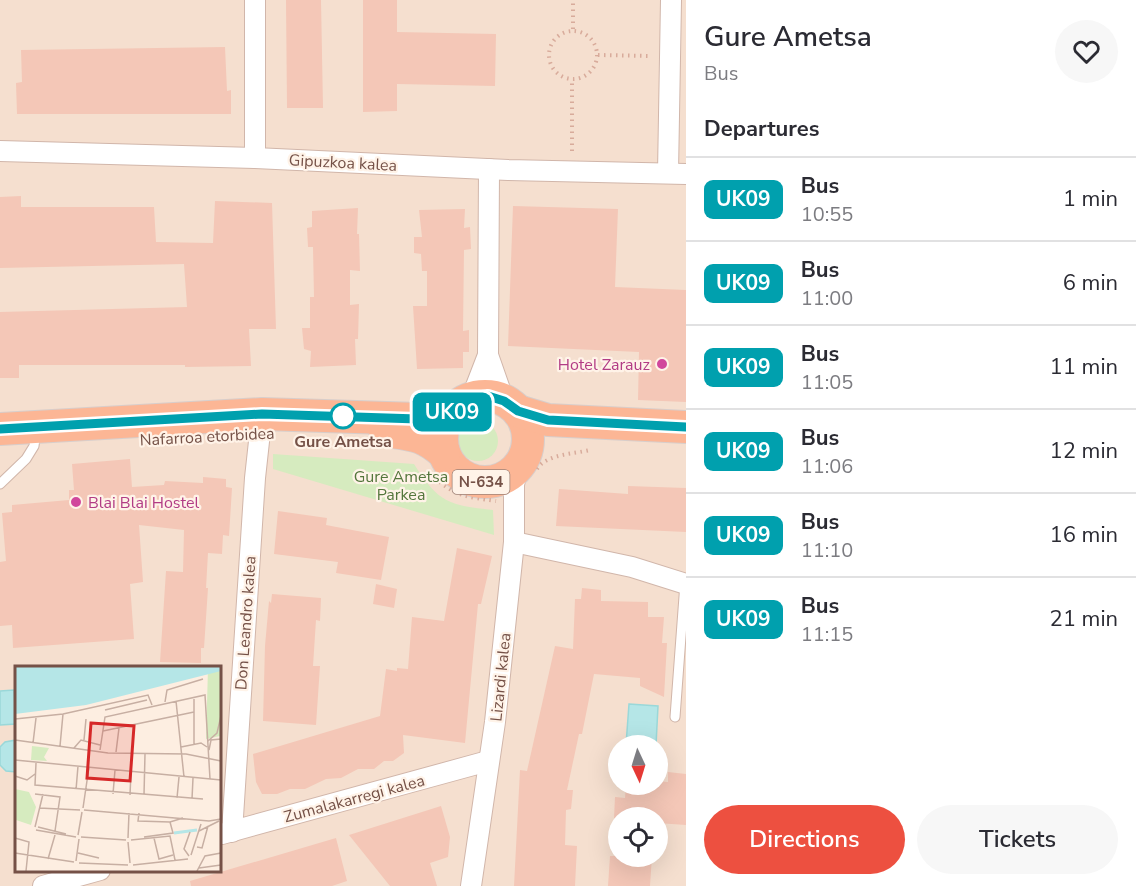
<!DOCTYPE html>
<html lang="en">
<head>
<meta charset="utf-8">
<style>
  :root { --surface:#fff; --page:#f7f7f7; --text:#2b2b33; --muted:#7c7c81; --line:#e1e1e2; --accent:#ed5040 }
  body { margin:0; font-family:"Nunito Sans",sans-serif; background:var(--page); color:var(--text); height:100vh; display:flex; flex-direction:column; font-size:22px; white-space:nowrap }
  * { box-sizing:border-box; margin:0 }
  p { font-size:20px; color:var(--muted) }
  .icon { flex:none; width:33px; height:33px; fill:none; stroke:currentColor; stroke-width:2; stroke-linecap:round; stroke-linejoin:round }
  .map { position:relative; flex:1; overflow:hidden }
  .sheet { display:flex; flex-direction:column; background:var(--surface); width:450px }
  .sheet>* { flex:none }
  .badge { padding:0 12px; border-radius:9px; font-size:21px; line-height:39px }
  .needle { width:39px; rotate:176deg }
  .fabs { position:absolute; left:608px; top:735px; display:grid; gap:12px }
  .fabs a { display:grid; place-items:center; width:60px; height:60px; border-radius:50%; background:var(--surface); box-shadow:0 6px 24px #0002; font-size:30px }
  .map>.badge { position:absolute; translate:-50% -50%; box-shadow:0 0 0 3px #fff }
  h2 { padding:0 18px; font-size:22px; line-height:54px }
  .round { display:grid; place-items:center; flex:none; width:63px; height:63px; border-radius:32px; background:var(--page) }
  .headline { display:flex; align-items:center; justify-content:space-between; height:102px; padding:0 18px }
  h1 { font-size:28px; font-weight:600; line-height:45px }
  .primary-button { display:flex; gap:12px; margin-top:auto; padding:12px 18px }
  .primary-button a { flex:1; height:69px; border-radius:36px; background:var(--accent); color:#fff; font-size:24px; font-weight:600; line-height:69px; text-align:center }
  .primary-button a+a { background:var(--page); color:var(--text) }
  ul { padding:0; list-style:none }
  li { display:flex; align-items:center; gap:18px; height:84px; padding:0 18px; border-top:2px solid var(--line) }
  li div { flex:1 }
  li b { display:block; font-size:22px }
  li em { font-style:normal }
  li .badge { min-width:66px; font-weight:700; text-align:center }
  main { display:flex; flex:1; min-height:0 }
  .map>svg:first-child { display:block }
  .residential { fill:#f5dfcf; fill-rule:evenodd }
  .green { fill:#d6ebbf }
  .water { fill:#b5e6e7; stroke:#9ad8d9; stroke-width:1.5 }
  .building { fill:#f4c7b7 }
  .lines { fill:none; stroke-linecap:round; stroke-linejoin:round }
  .service-casing { stroke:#d1b6aa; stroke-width:11 }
  .minor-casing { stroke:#d1b6aa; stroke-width:22 }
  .trunk-casing { stroke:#d8cecb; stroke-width:34 }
  .path { stroke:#d8ab9b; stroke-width:4; stroke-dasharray:1.5 4.5; stroke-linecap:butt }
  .service { stroke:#fff; stroke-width:9 }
  .minor { stroke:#fff; stroke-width:20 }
  .trunk { stroke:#fcb695; stroke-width:32 }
  .line-casing { stroke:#fff; stroke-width:14 }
  .line { stroke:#00a0ae; stroke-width:9 }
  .hotel-dot { fill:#d1479c; stroke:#fff3e8; stroke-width:2 }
  .stop-dot { fill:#fff; stroke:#00a0ae; stroke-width:3 }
  .labels { text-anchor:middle; stroke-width:4.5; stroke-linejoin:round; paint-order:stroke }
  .shield { fill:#fff3e8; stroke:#9e8277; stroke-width:1.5 }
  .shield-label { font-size:15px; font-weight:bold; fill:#755147 }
  .street-label { font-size:16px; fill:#755147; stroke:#fff3e8 }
  .hotel-label { font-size:16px; fill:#b23c85; stroke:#fff3e8; text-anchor:end }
  .stop-label { font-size:16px; font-weight:bold; fill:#755147; stroke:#fff3e8 }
  .park-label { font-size:16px; fill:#54763c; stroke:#fff3e8 }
  .inset-river { fill:none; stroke:#b5e6e7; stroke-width:3 }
  .inset-road { fill:none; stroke:#c7afa3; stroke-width:1.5 }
  .view { fill:#d62828; fill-opacity:0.15; stroke:#d62828; stroke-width:3 }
  .inset-edge { fill:none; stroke:#755147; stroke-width:3 }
</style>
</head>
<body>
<main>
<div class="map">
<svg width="686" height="886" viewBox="0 0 686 886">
  <rect width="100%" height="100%" fill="#fdeee1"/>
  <!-- residential -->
  <path class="residential" d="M0,0H686V886H0ZM16,667H219V870H16ZM618,746H657V784H618ZM618,818H657V856H618Z"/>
  <!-- green -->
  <g class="green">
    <circle cx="478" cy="441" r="20"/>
    <path d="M273,454L414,464C439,503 448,505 493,510L494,535L273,469Z"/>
  </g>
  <!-- water -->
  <g class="water">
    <polygon points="14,690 16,724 0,725 0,691"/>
    <polygon points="629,704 658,706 656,745 626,745"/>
    <polygon points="16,740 16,772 6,771 0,765 0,747 5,742"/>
  </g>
  <!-- building -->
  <g class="building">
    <polygon points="286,0 321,0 323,108 287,108"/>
    <polygon points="363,0 397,0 397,32 496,34 495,86 397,84 397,111 363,112"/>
    <polygon points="225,47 227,91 231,90 231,114 17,114 16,83 22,82 21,50"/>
    <polygon points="21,196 21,207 154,207 156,242 213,243 215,201 272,203 276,329 249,329 251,366 185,367 185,365 19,365 19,378 0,378 0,312 187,307 184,264 0,268 0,197"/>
    <polygon points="513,206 618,209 615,287 686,290 686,402 638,400 639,352 508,346"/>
    <polygon points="358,208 357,234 359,234 360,271 350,270 350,305 359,304 358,339 355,339 356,365 310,367 311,351 304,349 302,328 310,328 310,297 314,297 313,247 308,247 307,228 312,227 312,211"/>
    <polygon points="465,209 464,228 470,227 471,249 464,250 463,331 469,330 469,352 463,352 463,368 417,369 413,306 427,306 427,271 422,271 421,254 414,253 414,237 422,237 419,210"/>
    <polygon points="130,459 132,487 164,485 165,481 203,483 203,477 226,479 226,487 232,488 229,536 223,535 222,554 208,553 206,588 208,588 204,648 201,648 201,663 160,662 166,571 183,572 184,530 139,525 143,582 130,584 134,639 13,648 12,625 0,626 0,562 6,561 2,513 12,512 12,505 69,500 69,490 74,490 72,464"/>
    <polygon points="628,486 686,488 686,532 556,526 559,489 628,494"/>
    <polygon points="278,511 327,518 326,525 389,537 381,580 336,573 338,562 274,554"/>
    <polygon points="457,548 492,556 481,604 478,604 465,743 403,735 404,753 393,761 384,761 374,769 358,769 341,778 326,779 305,789 290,789 277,794 262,794 256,782 253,754 380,716 386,669 397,671 397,668 408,669 412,617 444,621"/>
    <polygon points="376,584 397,589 394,608 373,604"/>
    <polygon points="582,588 601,590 601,601 648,602 648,617 664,617 662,643 667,643 664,697 640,686 640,678 594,674 582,734 579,734 567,790 573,790 571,809 566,810 565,845 577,846 575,886 514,886 520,770 527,771 555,646 573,649 575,599 581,599"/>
    <polygon points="272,594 321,598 320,621 316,620 313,666 320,666 316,725 263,721 265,646 269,601 271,603"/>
    <polygon points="668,772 686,774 686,825 657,823 657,818 614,818 615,797 625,798 626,784 657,784 657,781 668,782"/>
    <polygon points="441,806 450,837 448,857 430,863 437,886 390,886 349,835"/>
    <polygon points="336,838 347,881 332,886 191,886 190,881"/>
    <polygon points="610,856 652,856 650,886 608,886"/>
  </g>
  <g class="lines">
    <defs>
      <g id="service">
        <polyline points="0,484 26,459 34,446 36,431"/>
        <polyline points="675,717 685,583"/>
      </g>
      <g id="minor">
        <polyline points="255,0 255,158"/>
        <polyline points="0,151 255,158 508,170 686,174"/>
        <polyline points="668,173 671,0"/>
        <polyline points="488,355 504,401"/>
        <polyline points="471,399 488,355 489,169"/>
        <polyline points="514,542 632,567 686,584"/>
        <polyline points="232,832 255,478 262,414"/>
        <polyline points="222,834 488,761"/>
        <polyline points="43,886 100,870"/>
        <polyline points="471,886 495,722 514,542 514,485 517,468"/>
      </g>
      <g id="trunk">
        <circle cx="485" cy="439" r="43"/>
        <polyline points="518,411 548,420 686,427"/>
        <polyline points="0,429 262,414 418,419 450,414"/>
        <path d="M385,431C413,435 422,434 444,453"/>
      </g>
    </defs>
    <!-- service casing -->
    <use href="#service" class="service-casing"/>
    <!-- minor casing -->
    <use href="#minor" class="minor-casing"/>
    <!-- trunk casing -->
    <use href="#trunk" class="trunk-casing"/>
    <!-- path -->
    <g class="path">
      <polyline points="573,29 573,0"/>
      <circle cx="573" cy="55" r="24"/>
      <polyline points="598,55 651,56"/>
      <polyline points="572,151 572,80"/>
      <path d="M537,469C546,454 574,454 590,450"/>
      <path d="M435,478C457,497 468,497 496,501"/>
    </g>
    <!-- service -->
    <use href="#service" class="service"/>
    <!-- minor -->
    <use href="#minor" class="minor"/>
    <!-- trunk -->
    <use href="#trunk" class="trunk"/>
  </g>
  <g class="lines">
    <defs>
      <polyline id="line" points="0,429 262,414 418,419 450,414 460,405 471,399 488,396 504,401 518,411 548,420 686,427"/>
    </defs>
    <!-- line casing -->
    <use href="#line" class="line-casing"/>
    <!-- line -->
    <use href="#line" class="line"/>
  </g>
  <!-- markers -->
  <g class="hotel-dot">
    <circle cx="662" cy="364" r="6"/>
    <circle cx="76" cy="502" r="6"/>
  </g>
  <circle class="stop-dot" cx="343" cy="416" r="12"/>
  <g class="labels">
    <!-- shield labels -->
    <rect class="shield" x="452.5" y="470" width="57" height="24" rx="4.5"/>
    <g class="shield-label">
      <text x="481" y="487">N-634</text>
    </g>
    <!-- street labels -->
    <g class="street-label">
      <text transform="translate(343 162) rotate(3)" y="6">Gipuzkoa kalea</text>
      <text transform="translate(207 436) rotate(-3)" y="6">Nafarroa etorbidea</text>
      <text transform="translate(245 623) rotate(-86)" y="6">Don Leandro kalea</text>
      <text transform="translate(500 677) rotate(-84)" y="6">Lizardi kalea</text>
      <text transform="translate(354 798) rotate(-15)" y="6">Zumalakarregi kalea</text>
    </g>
    <!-- hotel labels -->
    <g class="hotel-label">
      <text x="650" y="370">Hotel Zarauz</text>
      <text x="88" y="508" text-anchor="start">Blai Blai Hostel</text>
    </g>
    <!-- stop labels -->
    <g class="stop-label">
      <text x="343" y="447">Gure Ametsa</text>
    </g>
    <!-- park labels -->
    <g class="park-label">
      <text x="401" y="482">Gure Ametsa<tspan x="401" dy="18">Parkea</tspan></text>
    </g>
  </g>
  <!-- overview -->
  <g transform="translate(15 666)">
    <rect width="206" height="206" fill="#fdeee1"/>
    <path d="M205,0V70L191,73L193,2ZM17,80L34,82L29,91L32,95L16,94ZM0,123L14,126L21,141L16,159L1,154Z" fill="#d6ebbf"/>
    <path d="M0,0H205L206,5L71,39L0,48Z" fill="#b5e6e7"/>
    <path class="inset-river" d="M159,167L182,164"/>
    <path class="inset-road" d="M161,35L169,111M150,36L152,24L188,13M90,44L132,34M0,53L48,48L133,29L137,39M88,65L179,46M0,74L93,87L171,88L206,95M69,74L71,53M193,75L202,67L206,50M18,77L21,52M179,78V31M45,80L48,48M166,81L186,77L192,81M59,82L66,74L85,79M85,84L90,51L190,29L195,113M194,84L196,74L206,73M101,86L104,62M0,94L206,114M21,97L20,119L188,133M0,110L12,114L20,108M61,124L63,100M20,128L45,131L40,165M98,128L100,104M115,129L116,106M129,129L130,88M162,132L164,111M177,133L178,112M24,142L65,144M68,142L74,101M69,144L194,155L206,153M124,147L123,155L155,156L168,152M20,161L28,128M23,161L51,168M21,164L61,171M184,165L204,155M63,169L67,146M66,171L111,174M129,171L158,167L155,156M0,172L14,176L11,205M113,172L114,147M139,172L144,193L158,189M116,174L155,170L160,194M113,176L115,197M182,181L187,182L193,160M0,187L59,196M63,187L84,192M176,189L186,158M174,190L169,183L175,166M33,193L40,169M61,195L64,173M64,197L113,199M118,199L173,193M184,202L206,199M182,205L190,190L206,187"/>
    <path class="view" d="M76,57L119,60L115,115L72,112Z"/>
    <rect width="206" height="206" class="inset-edge"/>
  </g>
</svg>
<div class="fabs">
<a><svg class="needle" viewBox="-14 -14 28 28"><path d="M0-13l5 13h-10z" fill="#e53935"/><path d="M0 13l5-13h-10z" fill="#7c7c81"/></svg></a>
<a><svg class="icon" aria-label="locate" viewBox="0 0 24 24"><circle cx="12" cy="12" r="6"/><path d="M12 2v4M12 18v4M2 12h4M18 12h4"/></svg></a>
</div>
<b class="badge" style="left:452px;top:412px;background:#00a0ae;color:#fff">UK09</b>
</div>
<section class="sheet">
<div class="headline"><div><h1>Gure Ametsa</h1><p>Bus</p></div><a class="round"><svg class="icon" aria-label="heart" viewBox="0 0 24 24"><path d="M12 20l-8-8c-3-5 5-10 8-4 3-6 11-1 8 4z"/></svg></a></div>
<h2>Departures</h2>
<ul>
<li><span class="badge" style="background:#00a0ae;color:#fff">UK09</span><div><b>Bus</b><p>10:55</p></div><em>1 min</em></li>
<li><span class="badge" style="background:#00a0ae;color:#fff">UK09</span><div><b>Bus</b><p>11:00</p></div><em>6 min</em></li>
<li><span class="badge" style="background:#00a0ae;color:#fff">UK09</span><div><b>Bus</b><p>11:05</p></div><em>11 min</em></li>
<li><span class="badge" style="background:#00a0ae;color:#fff">UK09</span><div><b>Bus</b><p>11:06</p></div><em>12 min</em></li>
<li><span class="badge" style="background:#00a0ae;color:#fff">UK09</span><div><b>Bus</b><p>11:10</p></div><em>16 min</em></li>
<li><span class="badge" style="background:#00a0ae;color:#fff">UK09</span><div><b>Bus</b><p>11:15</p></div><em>21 min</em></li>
</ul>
<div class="primary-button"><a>Directions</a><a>Tickets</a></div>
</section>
</main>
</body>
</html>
